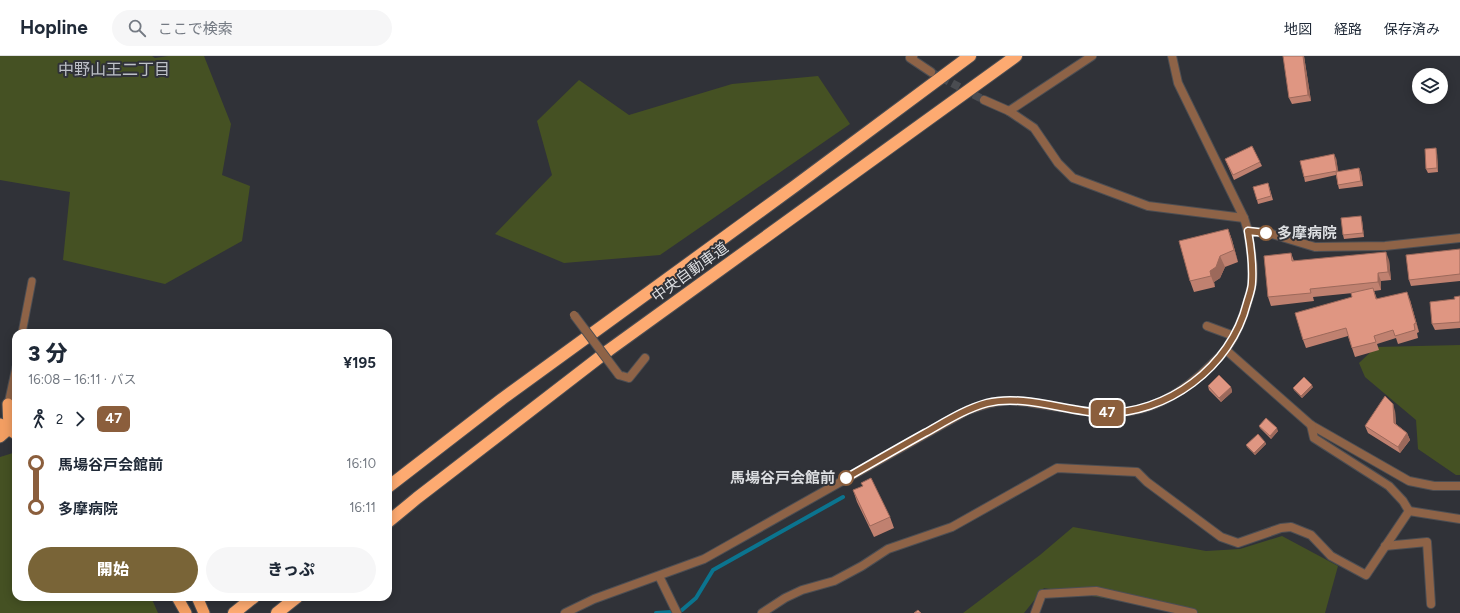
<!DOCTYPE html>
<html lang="ja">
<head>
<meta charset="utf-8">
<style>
  :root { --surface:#fff; --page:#f6f6f7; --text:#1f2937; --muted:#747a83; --line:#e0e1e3; --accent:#796437 }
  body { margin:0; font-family:Figtree,"Noto Sans JP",sans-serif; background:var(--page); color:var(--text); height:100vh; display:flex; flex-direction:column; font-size:15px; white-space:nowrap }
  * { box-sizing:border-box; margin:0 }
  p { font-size:13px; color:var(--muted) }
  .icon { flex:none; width:22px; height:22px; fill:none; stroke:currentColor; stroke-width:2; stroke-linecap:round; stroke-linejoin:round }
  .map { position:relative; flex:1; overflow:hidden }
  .sheet { position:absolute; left:12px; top:273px; width:380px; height:272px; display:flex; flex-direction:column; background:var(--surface); border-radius:12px; box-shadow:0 2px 10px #0003 }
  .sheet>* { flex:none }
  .badge { padding:0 8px; border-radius:6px; font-size:14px; line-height:26px }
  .tools { position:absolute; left:1412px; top:12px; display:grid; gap:8px }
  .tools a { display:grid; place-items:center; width:36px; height:36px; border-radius:50%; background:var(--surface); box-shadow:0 2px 10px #0003; font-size:20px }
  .map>.badge { position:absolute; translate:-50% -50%; box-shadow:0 0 0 2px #fff }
  .legs { display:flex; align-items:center; gap:6px; height:44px; padding:0 16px; font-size:13px }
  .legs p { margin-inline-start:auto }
  .summary { display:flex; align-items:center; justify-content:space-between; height:68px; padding:0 16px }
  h1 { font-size:22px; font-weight:800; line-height:30px }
  .cta { display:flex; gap:8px; margin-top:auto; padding:8px 16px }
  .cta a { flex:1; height:46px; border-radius:24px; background:var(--accent); color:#fff; font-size:16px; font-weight:800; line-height:46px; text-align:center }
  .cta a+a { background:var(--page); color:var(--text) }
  ul { padding:0 16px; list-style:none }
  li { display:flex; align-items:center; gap:14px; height:44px; font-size:15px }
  li i { display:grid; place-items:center; width:6px; height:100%; margin:0 5px; background:currentColor }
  li i::after { content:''; width:10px; height:10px; margin:-5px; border:3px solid; border-radius:50%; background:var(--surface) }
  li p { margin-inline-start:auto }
  li:first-child i { background:linear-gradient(#0000 50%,currentColor 0) }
  li:last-child i { background:linear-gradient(currentColor 50%,#0000 0) }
  header { display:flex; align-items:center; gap:24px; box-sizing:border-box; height:56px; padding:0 20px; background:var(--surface); border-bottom:1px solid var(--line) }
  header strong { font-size:19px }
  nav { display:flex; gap:22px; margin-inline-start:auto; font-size:14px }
  .search { width:280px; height:36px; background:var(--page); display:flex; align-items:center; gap:10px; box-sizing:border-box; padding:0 14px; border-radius:22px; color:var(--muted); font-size:15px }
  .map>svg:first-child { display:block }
  .green { fill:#455123 }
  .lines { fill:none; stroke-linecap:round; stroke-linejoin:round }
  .stream { stroke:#0b748f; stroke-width:4 }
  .minor-tunnel { stroke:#4a4c51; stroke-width:8; stroke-dasharray:8 4; stroke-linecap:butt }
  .service-casing { stroke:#4c4e53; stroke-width:9 }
  .minor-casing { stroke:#4c4e53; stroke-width:10 }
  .tertiary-casing { stroke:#4c4e53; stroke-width:10 }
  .trunk-casing { stroke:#4c4e53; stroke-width:13 }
  .motorway-casing { stroke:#4c4e53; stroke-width:14 }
  .service { stroke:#8e6347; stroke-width:7 }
  .minor { stroke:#8e6347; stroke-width:8 }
  .tertiary { stroke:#8e6347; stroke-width:8 }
  .trunk { stroke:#f29e62; stroke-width:11 }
  .motorway { stroke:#fdaa71; stroke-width:12 }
  .minor-bridge-casing { stroke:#4c4e53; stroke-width:10; stroke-linecap:butt }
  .minor-bridge { stroke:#8e6347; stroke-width:8 }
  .wall { fill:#c08170 }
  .shaded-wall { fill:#9c695b }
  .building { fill:#df9682; stroke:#9c695b }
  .line-1-casing { stroke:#fff; stroke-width:9 }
  .line-1 { stroke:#8b5e3c; stroke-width:6 }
  .stop-1-dot { fill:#fff; stroke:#8b5e3c; stroke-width:2 }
  .labels { text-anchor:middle; stroke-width:4; stroke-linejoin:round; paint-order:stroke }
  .stop-label { font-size:15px; font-weight:bold; fill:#dcdee1; stroke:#303238; text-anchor:start }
  .street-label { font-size:15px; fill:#dcdee1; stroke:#303238 }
  .neighbourhood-label { font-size:16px; fill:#bdc0c7; stroke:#303238 }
</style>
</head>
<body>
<header>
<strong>Hopline</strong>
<div class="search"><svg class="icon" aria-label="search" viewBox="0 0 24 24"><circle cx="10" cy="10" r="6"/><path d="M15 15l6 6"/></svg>ここで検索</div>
<nav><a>地図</a><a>経路</a><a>保存済み</a></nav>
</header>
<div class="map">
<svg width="1460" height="557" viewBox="0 0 1460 557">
  <rect width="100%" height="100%" fill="#303238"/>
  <!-- green -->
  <g class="green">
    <polygon points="0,0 152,0 155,2 168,0 204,0 231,68 222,119 250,130 242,185 165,228 63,204 70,136 0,124"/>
    <polygon points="818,20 850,68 660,199 564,207 495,178 552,119 537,65 579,24 629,59 732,28"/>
    <polygon points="1460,289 1460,419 1456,419 1418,393 1416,364 1365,321 1359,307 1376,291"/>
    <polygon points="13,397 16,400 16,541 151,541 158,557 0,557 0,401"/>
    <polygon points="1073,471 1206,495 1240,493 1282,480 1338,510 1325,557 1192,557 1044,532 1024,557 963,557 1040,499"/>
  </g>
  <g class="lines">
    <!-- stream -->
    <g class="stream">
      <polyline points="682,554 696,542 713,514 843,441"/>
      <polyline points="656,557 671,556"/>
    </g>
    <!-- minor-tunnel -->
    <polyline class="minor-tunnel" points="931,16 984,44"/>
    <defs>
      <g id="service">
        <polyline points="22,277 32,225"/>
        <polyline points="8,348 16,311"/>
      </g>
      <g id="minor">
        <polyline points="913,0 910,2 931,16"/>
        <polyline points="1172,0 1178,27 1244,162 1248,175 1272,178 1315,191 1385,190 1460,182"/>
        <polyline points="984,44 1009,55 1034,72 1058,107 1073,122 1148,150 1244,162"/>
        <polyline points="1009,55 1092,0"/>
        <polyline points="1207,270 1234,280"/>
        <polyline points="1226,294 1311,369 1409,425 1434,430 1460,430"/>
        <polyline points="619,319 629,322 645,302"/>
        <polyline points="1409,455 1460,463"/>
        <polyline points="1385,490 1427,486 1431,548"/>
        <polyline points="659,520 677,557"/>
        <polyline points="762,557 785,542 802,534 834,525 862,510 888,493 952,471 1057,412 1137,416 1147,426 1221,481 1238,487 1281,472 1291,471 1311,479 1331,500 1366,519 1409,455 1403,445 1389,430 1314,382 1311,369"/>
        <polyline points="1035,557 1042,538 1096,535 1193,557"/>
      </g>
      <path id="tertiary" d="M565,557L594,543L704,503L968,354C980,350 991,346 1003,345C1014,344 1028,346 1039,348C1066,352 1093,358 1120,356C1156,355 1187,333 1212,308C1216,304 1222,299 1226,293C1239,275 1247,251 1252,229C1255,212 1250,192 1248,175"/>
      <g id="trunk">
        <polyline points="0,368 16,378"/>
        <polyline points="0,381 9,373 8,348"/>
        <polyline points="177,541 186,557"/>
        <polyline points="197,541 204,557"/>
      </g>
      <g id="motorway">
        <polyline points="388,431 502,343 795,130 970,0"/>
        <polyline points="388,466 417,442 609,294 1016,0"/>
        <polyline points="234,557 254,541"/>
        <polyline points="277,557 297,541"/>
      </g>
    </defs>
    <!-- service casing -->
    <use href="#service" class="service-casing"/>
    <!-- minor casing -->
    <use href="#minor" class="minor-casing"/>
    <!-- tertiary casing -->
    <use href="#tertiary" class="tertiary-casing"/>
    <!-- trunk casing -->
    <use href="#trunk" class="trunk-casing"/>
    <!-- motorway casing -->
    <use href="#motorway" class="motorway-casing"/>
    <!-- service -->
    <use href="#service" class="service"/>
    <!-- minor -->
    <use href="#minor" class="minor"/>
    <!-- tertiary -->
    <use href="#tertiary" class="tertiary"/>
    <!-- trunk -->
    <use href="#trunk" class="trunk"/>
    <!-- motorway -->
    <use href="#motorway" class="motorway"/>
    <defs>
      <polyline id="minor-bridge" points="574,259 619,319"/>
    </defs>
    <!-- minor-bridge casing -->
    <use href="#minor-bridge" class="minor-bridge-casing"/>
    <!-- minor-bridge -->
    <use href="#minor-bridge" class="minor-bridge"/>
  </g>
  <!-- wall -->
  <g class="wall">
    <polygon points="1304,0 1311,45 1292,48 1289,42"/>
    <polygon points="1437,97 1438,116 1428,117 1426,113"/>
    <polygon points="1336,102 1338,116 1359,112 1361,117 1363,130 1339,133 1338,129 1336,119 1305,126 1304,121"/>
    <polygon points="1225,103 1260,106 1262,110 1234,124"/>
    <polygon points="1268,127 1273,144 1258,148 1257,144"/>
    <polygon points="1362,164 1364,181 1344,183 1343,179"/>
    <polygon points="1228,173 1232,184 1238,206 1225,211 1220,222 1214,226 1215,231 1194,236 1190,225"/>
    <polygon points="1460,193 1460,225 1411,230 1409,224"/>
    <polygon points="1291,197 1294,205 1389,204 1391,224 1381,225 1381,234 1374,235 1377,243 1410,244 1419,276 1417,277 1418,282 1398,288 1396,282 1377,288 1379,294 1355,301 1348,280 1306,292 1303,284 1352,241 1353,237 1313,241 1314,245 1271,250 1268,241"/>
    <polygon points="1460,240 1460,272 1435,274 1432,268 1455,243"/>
    <polygon points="1208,330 1231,331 1232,336 1221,346 1209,334"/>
    <polygon points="1313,331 1302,342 1294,334 1293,332"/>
    <polygon points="1395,355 1396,368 1407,377 1410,384 1400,397 1368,377 1365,370"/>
    <polygon points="1259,370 1278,375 1271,383 1260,372"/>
    <polygon points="1265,386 1266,388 1255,399 1247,391 1246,389"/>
    <polygon points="853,434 890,461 894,472 874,481 857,446"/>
  </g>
  <!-- shaded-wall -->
  <g class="shaded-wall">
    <polygon points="1303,0 1304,0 1311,45 1308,39"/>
    <polygon points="1436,92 1437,97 1438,116 1437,112"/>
    <polygon points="1334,98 1336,102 1339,119 1337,115"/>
    <polygon points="1359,112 1361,117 1363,130 1361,125"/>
    <polygon points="1228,173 1232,184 1238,206 1234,194"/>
    <polygon points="1386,196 1389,204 1391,224 1388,216"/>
    <polygon points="1220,200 1225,211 1220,222 1214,226 1215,231 1211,220 1210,215"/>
    <polygon points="1378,217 1381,225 1381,234 1378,226"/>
    <polygon points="1407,236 1410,244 1419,276 1416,267"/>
    <polygon points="1312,329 1313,331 1302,342 1301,340"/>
    <polygon points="1231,331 1232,336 1221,346 1219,342"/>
    <polygon points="1393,348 1395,355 1396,373 1394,367"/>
    <polygon points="1277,372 1278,375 1271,383 1270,380"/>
    <polygon points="1407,377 1410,384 1400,397 1398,391"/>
    <polygon points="1265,386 1266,388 1255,399 1254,397"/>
  </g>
  <!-- building -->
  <g class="building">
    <polygon points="1283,0 1303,0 1308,39 1289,42"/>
    <polygon points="1252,90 1260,106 1233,119 1225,103"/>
    <polygon points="1436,92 1437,112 1426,113 1425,93"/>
    <polygon points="1334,98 1337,115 1304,121 1300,105"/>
    <polygon points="1359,112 1361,125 1338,129 1336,116"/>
    <polygon points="1268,127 1271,140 1257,144 1253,131"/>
    <polygon points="1361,160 1363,177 1343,179 1341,162"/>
    <polygon points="1228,173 1234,194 1220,200 1216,211 1210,215 1211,220 1190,225 1179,185"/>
    <polygon points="1460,193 1460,218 1409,224 1406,199"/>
    <polygon points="1386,196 1388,216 1378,217 1378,226 1310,233 1311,237 1268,241 1264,200 1291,197 1292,205"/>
    <polygon points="1373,232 1376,243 1407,236 1416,267 1414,268 1415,274 1395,280 1393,274 1374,280 1376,286 1352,292 1346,272 1303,284 1295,257 1352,241 1351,237"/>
    <polygon points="1460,240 1460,266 1432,268 1430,246 1455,243 1454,241"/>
    <polygon points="1219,319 1231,331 1219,342 1208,330"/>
    <polygon points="1304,321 1312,329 1301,340 1293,332"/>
    <polygon points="1385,340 1393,348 1394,367 1407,377 1398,391 1365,370"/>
    <polygon points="1266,362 1277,372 1270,380 1259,370"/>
    <polygon points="1258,378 1265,386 1254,397 1246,389"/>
    <polygon points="871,422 890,461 870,470 853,434 863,430 861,427"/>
    <polygon points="918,554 921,557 914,557"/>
  </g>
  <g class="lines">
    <defs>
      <path id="line-1" d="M846,422C872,407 898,392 925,377C945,366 965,353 987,347C1023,338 1065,355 1101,357C1167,359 1231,311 1247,247C1249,240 1252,233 1252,226C1253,209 1251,192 1248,175L1266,177"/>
    </defs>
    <!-- line-1 casing -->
    <use href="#line-1" class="line-1-casing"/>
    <!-- line-1 -->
    <use href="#line-1" class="line-1"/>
  </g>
  <!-- markers -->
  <g class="stop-1-dot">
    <circle cx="1266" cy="177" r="7"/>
    <circle cx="846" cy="422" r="7"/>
  </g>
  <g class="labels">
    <!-- stop labels -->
    <g class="stop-label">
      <text x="1277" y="182">多摩病院</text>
      <text x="835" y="427" text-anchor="end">馬場谷戸会館前</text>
    </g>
    <!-- street labels -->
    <g class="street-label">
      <text transform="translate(690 216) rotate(-36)" y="5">中央自動車道</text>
    </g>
    <!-- neighbourhood labels -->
    <g class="neighbourhood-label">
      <text x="114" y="19">中野山王二丁目</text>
    </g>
  </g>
</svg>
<div class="tools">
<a><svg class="icon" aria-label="layers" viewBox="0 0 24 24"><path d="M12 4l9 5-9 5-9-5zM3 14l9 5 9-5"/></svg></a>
</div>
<b class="badge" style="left:1107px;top:357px;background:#8b5e3c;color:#fff">47</b>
<section class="sheet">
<div class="summary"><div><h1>3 分</h1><p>16:08 – 16:11 · バス</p></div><b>¥195</b></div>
<div class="legs"><svg class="icon" aria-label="walk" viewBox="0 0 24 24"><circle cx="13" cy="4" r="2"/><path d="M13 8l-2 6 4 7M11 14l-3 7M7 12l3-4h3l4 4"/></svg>2<svg class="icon" aria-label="forward" viewBox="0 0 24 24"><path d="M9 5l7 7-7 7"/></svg><b class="badge" style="background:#8b5e3c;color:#fff">47</b></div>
<ul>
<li><i style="color:#8b5e3c"></i><b>馬場谷戸会館前</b><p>16:10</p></li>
<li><i style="color:#8b5e3c"></i><b>多摩病院</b><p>16:11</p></li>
</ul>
<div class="cta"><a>開始</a><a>きっぷ</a></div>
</section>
</div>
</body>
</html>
